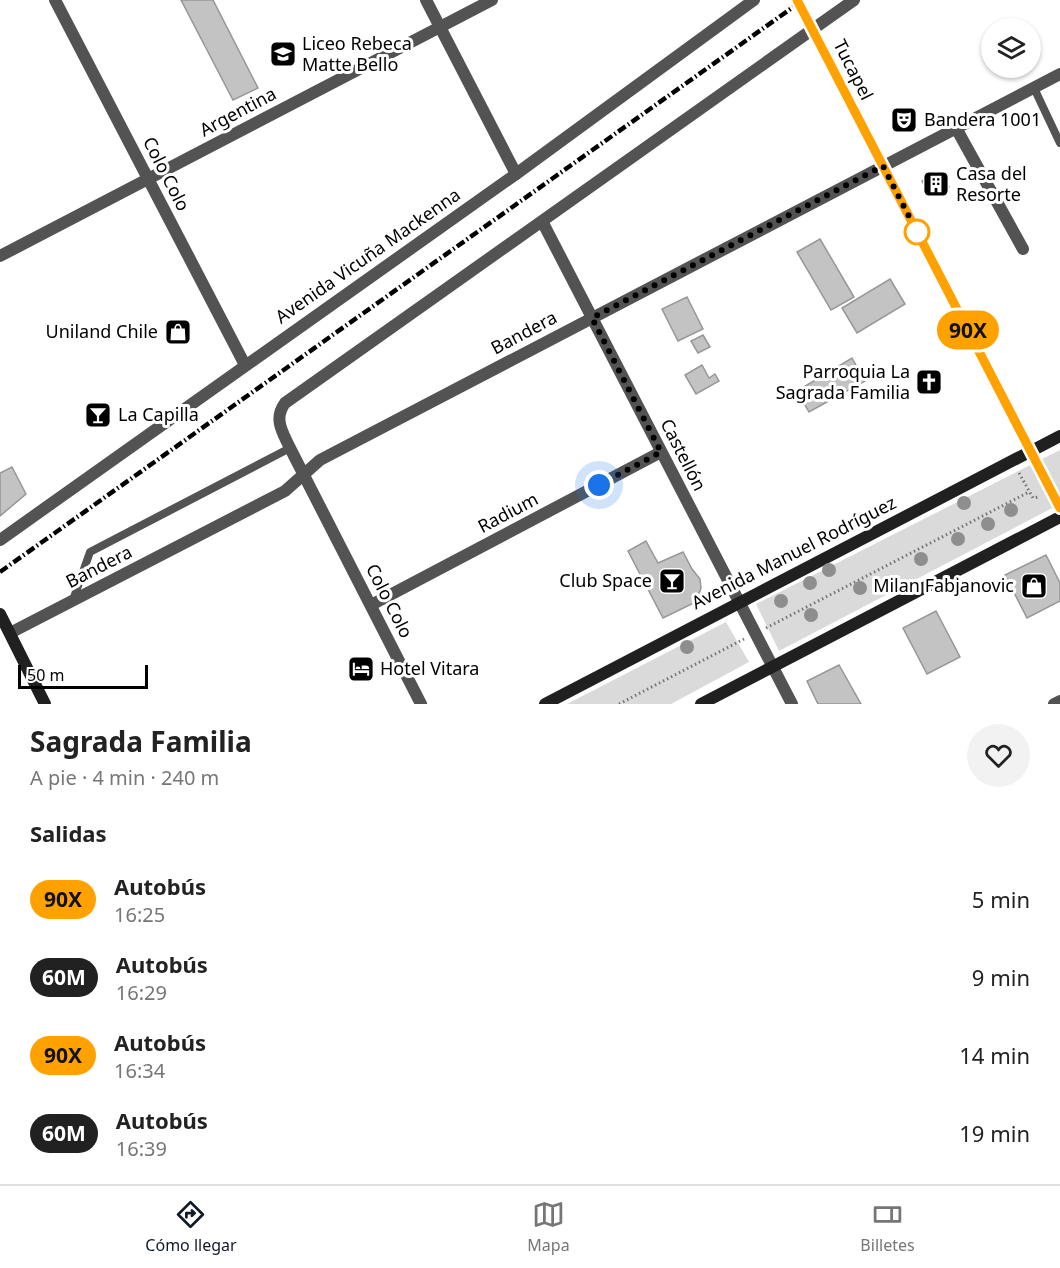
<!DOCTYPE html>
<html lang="es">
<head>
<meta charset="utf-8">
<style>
  :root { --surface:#fff; --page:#f2f2f2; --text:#222; --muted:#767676; --line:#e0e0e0; --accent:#111827 }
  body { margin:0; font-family:"Noto Sans",sans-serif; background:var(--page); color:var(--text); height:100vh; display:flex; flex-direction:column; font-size:22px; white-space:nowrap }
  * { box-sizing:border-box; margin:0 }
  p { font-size:20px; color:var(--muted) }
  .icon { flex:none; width:33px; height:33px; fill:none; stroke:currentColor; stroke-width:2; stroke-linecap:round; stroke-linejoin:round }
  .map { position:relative; height:704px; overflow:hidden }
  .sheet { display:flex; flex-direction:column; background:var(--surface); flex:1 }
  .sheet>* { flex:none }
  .badge { padding:0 12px; border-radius:20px; font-size:21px; line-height:39px }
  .controls { position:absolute; left:981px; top:18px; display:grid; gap:12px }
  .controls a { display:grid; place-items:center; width:60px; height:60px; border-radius:50%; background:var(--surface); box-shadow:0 2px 4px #0004; font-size:30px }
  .scale { position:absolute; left:18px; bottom:15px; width:130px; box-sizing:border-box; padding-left:6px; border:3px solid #000; border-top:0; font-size:16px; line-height:21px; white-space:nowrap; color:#000; -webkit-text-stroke:4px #fff; paint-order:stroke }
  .you { position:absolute; width:30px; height:30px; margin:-15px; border:4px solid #fff; border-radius:50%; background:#1a73e8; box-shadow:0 0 0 9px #1a73e833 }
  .map>.badge { position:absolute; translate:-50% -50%; box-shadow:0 0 0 3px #fff }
  h2 { padding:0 30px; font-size:22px; line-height:54px }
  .round { display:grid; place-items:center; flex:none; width:63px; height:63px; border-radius:32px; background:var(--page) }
  .headline { display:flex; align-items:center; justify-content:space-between; height:102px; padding:0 30px }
  h1 { font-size:28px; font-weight:700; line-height:45px }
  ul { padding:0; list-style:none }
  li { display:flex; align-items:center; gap:18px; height:78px; padding:0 30px }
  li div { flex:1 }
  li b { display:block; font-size:22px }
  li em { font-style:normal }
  li .badge { min-width:66px; font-weight:700; text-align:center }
  .dock { display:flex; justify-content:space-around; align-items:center; height:84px; border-top:2px solid var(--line); background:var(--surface); font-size:16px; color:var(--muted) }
  .dock a { display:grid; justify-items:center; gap:3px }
  .dock .current { color:var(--accent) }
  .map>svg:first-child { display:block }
  .green { fill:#dadada }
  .building { fill:#c3c3c3; stroke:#979797; stroke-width:1.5 }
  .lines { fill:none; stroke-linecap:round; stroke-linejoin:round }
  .path { stroke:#757575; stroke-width:3; stroke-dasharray:1.5 3; stroke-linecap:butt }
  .lane { stroke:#535353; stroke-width:8 }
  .street { stroke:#535353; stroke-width:12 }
  .secondary { stroke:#202020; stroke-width:12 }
  .rail { stroke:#000; stroke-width:4.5; stroke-dasharray:9 3 1.5 3; stroke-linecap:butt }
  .tree { fill:#8e8e8e }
  .line-casing { stroke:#fff; stroke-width:14 }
  .line { stroke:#ffa200; stroke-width:9 }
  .walk { stroke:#000; stroke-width:6; stroke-dasharray:0 10.8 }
  .stop-dot { fill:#fff; stroke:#ffa200; stroke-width:3 }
  .labels { text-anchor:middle; stroke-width:6; stroke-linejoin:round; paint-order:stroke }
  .poi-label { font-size:18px; fill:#000; stroke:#fff; text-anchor:start }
  .street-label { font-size:18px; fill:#000; stroke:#fff }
</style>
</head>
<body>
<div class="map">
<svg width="1060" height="704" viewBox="0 0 1060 704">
  <rect width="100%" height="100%" fill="#fff"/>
  <!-- green -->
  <g class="green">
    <polygon points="1060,450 1060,504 779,651 756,604"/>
    <polygon points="726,622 749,662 671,704 567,704"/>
  </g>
  <!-- building -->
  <g class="building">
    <polygon points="181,0 213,0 258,88 233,100"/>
    <polygon points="940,172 949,187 931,196 922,181"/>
    <polygon points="820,239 854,297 831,310 797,252"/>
    <polygon points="890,279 905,304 857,333 842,308"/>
    <polygon points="687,297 703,329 678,341 662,309"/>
    <polygon points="703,335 710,347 698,353 691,341"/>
    <polygon points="852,358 865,381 809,412 797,391"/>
    <polygon points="702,365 709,378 715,374 719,381 696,394 685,375"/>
    <polygon points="12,467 26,494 0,516 0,473"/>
    <polygon points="646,541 658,563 683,552 692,569 700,579 701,588 698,597 700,600 663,618 628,551"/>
    <polygon points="1046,555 1060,583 1060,601 1027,618 1005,575"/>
    <polygon points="936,611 960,657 927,674 903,628"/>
    <polygon points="839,665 861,704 818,704 807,681"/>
  </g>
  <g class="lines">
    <!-- path -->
    <g class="path">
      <polyline points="1019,473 1033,498 1039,497"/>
      <polyline points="766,628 1029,492"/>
      <polyline points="619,704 744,639"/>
    </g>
    <!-- lane -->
    <g class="lane">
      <polyline points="1034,88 1060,143"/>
      <polyline points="73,600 90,552 290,448"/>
    </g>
    <!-- street -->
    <g class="street">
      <polyline points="55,0 245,365"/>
      <polyline points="426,0 516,174"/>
      <polyline points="956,128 1023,249"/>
      <polyline points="543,223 792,704"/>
      <polyline points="0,256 492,0"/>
      <polyline points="0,540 516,174 754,0"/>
      <polyline points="371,605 661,452"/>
      <polyline points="10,633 285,491 320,460 1060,74"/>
      <path d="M421,704L290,448C283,433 273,419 285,403L854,0"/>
      <polyline points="1054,704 1060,701"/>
    </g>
    <!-- secondary -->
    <g class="secondary">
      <polyline points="797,0 1060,508"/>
      <polyline points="0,614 45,704"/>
      <polyline points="545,704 1060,436"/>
      <polyline points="701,704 1060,517"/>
    </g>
    <!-- rail -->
    <polyline class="rail" points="0,572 803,0"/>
  </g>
  <!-- trees -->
  <g class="tree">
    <circle cx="964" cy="503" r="7"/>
    <circle cx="1011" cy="510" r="7"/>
    <circle cx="988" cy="524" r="7"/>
    <circle cx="958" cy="539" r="7"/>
    <circle cx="921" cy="559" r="7"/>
    <circle cx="829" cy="570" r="7"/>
    <circle cx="810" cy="583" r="7"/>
    <circle cx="860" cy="588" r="7"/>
    <circle cx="781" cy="601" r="7"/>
    <circle cx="811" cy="615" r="7"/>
    <circle cx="687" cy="647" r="7"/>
  </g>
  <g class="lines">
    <defs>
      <polyline id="line" points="797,0 1060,508"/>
    </defs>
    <!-- line casing -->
    <use href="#line" class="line-casing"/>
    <!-- line -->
    <use href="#line" class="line"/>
    <!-- walk -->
    <polyline class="walk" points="599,485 661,452 592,318 883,166 917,232"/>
  </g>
  <!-- icons -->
  <defs>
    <symbol id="school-square" viewBox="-11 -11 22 22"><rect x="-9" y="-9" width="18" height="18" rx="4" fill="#000" stroke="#fff"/><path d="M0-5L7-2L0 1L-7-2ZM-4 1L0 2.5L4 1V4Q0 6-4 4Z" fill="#fff"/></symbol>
    <symbol id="theatre-square" viewBox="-11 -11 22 22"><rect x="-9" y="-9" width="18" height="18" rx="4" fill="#000" stroke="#fff"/><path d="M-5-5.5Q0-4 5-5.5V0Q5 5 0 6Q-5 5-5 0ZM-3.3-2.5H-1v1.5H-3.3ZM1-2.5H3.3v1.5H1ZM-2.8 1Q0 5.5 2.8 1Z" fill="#fff"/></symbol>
    <symbol id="building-square" viewBox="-11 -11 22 22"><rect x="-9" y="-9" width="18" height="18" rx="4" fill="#000" stroke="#fff"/><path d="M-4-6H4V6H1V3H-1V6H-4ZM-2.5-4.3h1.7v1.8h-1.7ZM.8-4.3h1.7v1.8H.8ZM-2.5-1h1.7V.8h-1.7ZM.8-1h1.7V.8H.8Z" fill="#fff"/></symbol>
    <symbol id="shop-square" viewBox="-11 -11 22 22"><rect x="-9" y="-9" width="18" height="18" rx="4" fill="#000" stroke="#fff"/><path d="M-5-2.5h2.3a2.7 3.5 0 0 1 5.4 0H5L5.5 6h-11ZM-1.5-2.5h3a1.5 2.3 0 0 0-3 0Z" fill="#fff"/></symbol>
    <symbol id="church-square" viewBox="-11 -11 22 22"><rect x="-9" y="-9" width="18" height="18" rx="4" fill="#000" stroke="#fff"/><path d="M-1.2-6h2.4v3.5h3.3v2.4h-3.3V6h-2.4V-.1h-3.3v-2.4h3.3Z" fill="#fff"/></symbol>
    <symbol id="bar-square" viewBox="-11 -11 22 22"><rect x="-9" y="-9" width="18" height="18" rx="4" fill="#000" stroke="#fff"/><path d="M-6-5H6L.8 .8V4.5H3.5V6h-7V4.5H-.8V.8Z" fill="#fff"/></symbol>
    <symbol id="hotel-square" viewBox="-11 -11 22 22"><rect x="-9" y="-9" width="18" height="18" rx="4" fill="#000" stroke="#fff"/><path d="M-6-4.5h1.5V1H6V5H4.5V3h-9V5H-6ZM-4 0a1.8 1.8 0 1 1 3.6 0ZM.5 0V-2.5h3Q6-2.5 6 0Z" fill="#fff"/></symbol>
  </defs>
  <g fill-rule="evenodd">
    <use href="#school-square" x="268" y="39" width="30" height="30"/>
    <use href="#theatre-square" x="889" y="105" width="30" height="30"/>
    <use href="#building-square" x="921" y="169" width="30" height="30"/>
    <use href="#shop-square" x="163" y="317" width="30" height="30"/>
    <use href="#church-square" x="914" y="367" width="30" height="30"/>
    <use href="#bar-square" x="83" y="400" width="30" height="30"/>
    <use href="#bar-square" x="657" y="566" width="30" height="30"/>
    <use href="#shop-square" x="1019" y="571" width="30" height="30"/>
    <use href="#hotel-square" x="346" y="654" width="30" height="30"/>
  </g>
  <!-- markers -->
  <circle class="stop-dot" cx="917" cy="232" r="12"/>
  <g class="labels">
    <!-- poi labels -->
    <g class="poi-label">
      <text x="302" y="50">Liceo Rebeca<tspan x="302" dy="21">Matte Bello</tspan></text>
      <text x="924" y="126">Bandera 1001</text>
      <text x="956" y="180">Casa del<tspan x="956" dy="21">Resorte</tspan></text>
      <text x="158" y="338" text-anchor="end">Uniland Chile</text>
      <text x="910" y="378" text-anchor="end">Parroquia La<tspan x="910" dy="21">Sagrada Familia</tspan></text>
      <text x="118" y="421">La Capilla</text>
      <text x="652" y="587" text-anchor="end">Club Space</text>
      <text x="1014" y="592" text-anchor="end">Milan Fabjanovic</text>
      <text x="380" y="675">Hotel Vitara</text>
    </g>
    <!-- street labels -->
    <g class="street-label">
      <text transform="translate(853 70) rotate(63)" y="6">Tucapel</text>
      <text transform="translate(238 112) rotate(-28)" y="6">Argentina</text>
      <text transform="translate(166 174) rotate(63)" y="6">Colo Colo</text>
      <text transform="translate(368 256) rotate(-35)" y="6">Avenida Vicuña Mackenna</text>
      <text transform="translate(524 333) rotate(-28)" y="6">Bandera</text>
      <text transform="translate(683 455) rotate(63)" y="6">Castellón</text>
      <text transform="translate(508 513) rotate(-28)" y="6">Radium</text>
      <text transform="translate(794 553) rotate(-27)" y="6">Avenida Manuel Rodríguez</text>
      <text transform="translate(99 567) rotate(-27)" y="6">Bandera</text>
      <text transform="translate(389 601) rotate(63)" y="6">Colo Colo</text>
    </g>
  </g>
</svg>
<div class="controls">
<a><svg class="icon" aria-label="layers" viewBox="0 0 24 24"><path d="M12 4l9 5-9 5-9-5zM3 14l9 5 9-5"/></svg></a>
</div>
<div class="scale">50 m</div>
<div class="you" style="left:599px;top:485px"></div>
<b class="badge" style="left:968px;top:330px;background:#ffa200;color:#111">90X</b>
</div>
<section class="sheet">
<div class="headline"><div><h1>Sagrada Familia</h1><p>A pie · 4 min · 240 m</p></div><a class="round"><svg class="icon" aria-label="heart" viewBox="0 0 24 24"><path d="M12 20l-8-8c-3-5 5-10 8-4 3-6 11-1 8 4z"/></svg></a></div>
<h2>Salidas</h2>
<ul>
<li><span class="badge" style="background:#ffa200;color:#111">90X</span><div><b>Autobús</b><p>16:25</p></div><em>5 min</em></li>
<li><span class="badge" style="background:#212121;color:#fff">60M</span><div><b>Autobús</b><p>16:29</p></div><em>9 min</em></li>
<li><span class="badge" style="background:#ffa200;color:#111">90X</span><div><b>Autobús</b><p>16:34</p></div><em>14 min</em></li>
<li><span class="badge" style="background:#212121;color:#fff">60M</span><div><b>Autobús</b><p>16:39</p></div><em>19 min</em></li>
</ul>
</section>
<nav class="dock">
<a class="current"><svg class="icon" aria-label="directions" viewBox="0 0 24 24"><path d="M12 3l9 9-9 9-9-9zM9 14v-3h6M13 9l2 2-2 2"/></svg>Cómo llegar</a>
<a><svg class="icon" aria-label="map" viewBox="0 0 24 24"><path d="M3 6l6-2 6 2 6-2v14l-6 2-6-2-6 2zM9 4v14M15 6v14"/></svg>Mapa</a>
<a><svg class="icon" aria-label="tickets" viewBox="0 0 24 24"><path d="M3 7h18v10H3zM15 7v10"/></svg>Billetes</a>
</nav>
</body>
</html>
